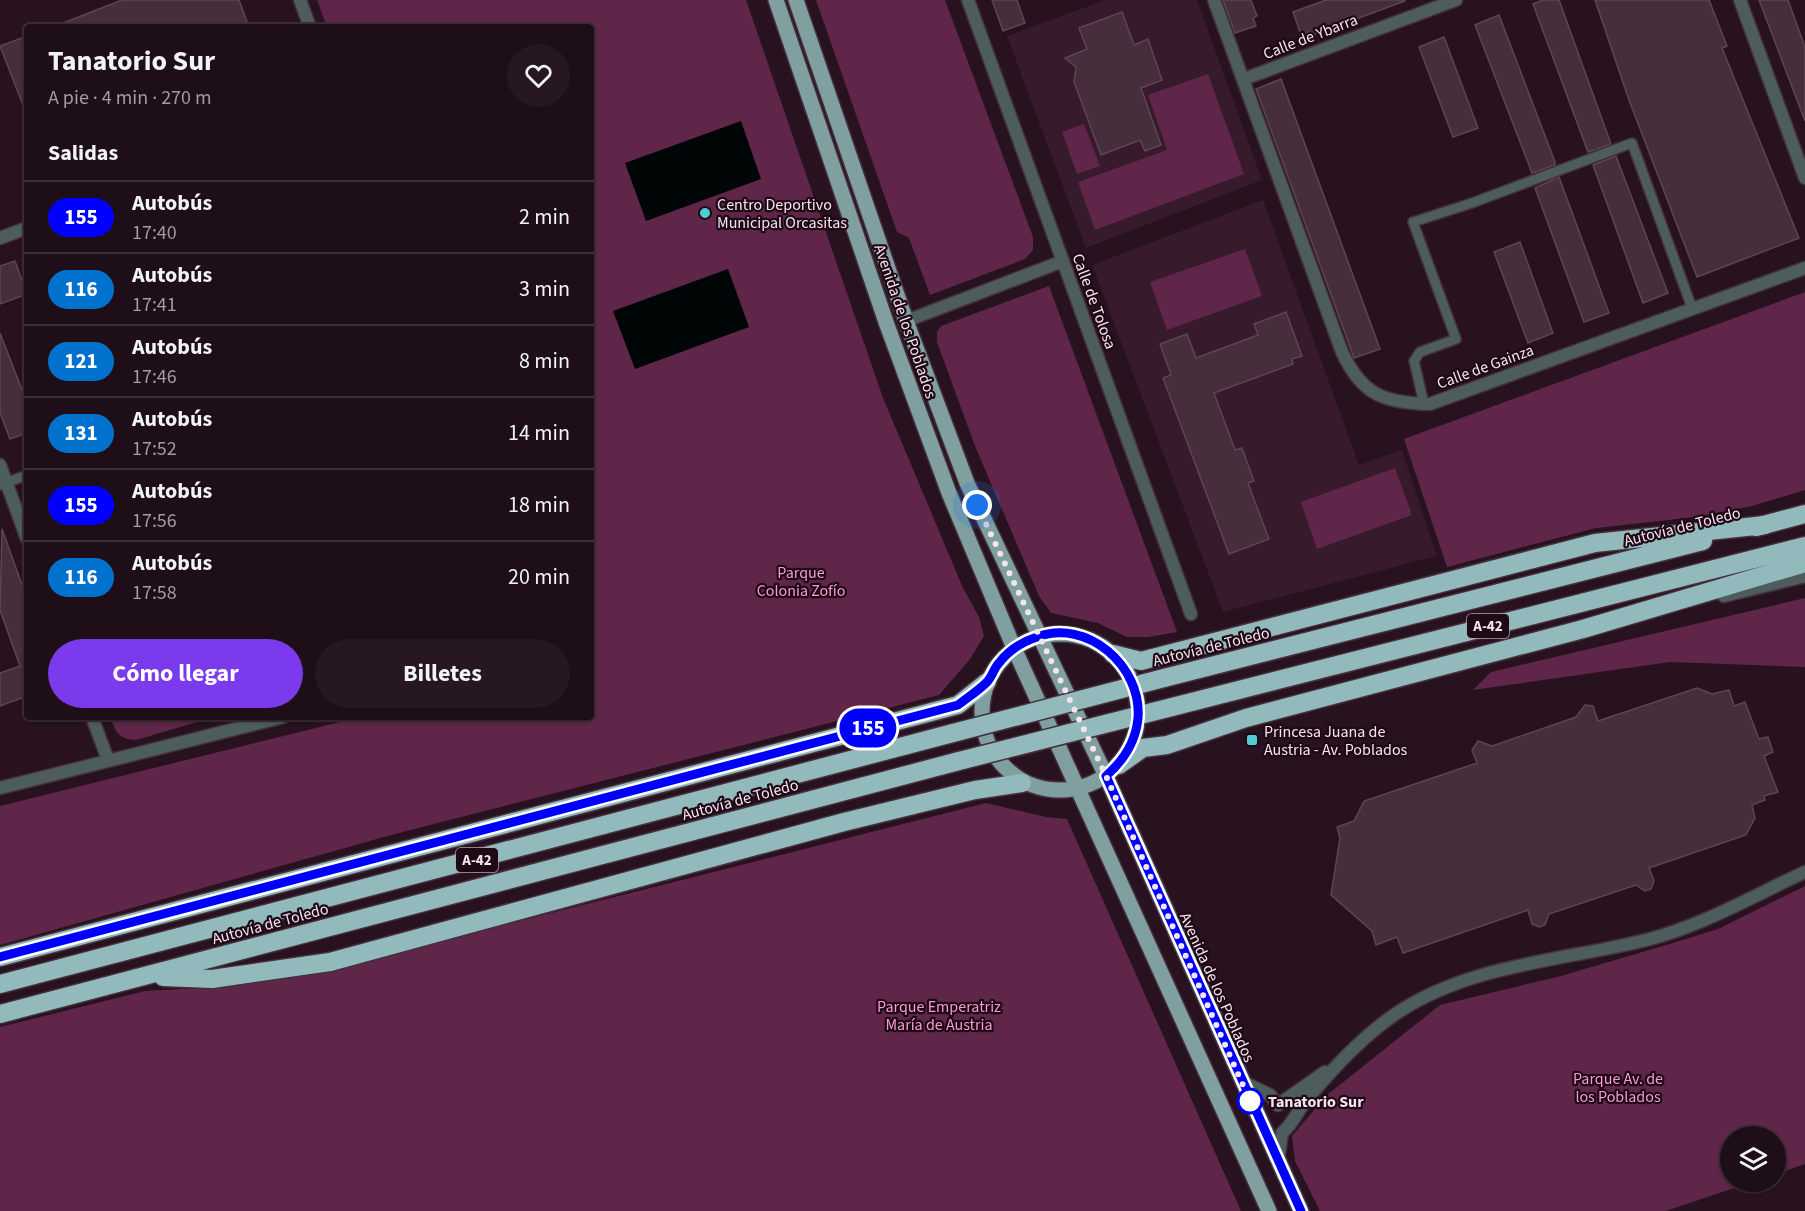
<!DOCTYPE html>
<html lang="es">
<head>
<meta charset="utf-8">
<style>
  :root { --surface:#1e0e17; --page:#261720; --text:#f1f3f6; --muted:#a19ca1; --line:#3c2e36; --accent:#7c3aed }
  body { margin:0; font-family:"Source Sans 3",sans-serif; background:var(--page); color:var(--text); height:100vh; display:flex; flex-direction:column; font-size:22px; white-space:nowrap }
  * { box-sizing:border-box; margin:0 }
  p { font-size:20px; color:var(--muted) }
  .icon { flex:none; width:33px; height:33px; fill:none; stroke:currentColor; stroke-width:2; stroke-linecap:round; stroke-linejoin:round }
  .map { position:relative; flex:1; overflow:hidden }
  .side { position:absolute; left:24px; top:24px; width:570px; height:696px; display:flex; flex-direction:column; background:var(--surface); border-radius:6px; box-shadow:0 2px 4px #0004,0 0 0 2px var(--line) }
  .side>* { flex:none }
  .badge { padding:0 12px; border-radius:20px; font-size:21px; line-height:39px }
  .buttons { position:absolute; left:1720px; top:1126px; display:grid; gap:12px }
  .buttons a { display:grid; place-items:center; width:66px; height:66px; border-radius:50%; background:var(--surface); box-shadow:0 2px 4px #0004,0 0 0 2px var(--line); font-size:30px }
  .you { position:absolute; width:30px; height:30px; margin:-15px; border:4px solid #fff; border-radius:50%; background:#1a73e8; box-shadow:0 0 0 9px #1a73e833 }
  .map>.badge { position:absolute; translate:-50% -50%; box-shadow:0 0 0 3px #fff }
  h2 { padding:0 24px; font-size:22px; line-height:54px }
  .round { display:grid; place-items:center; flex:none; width:63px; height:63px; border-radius:32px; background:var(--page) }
  .headline { display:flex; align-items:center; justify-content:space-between; height:102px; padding:0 24px }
  h1 { font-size:28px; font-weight:700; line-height:45px }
  .cta { display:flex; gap:12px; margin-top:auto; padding:12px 24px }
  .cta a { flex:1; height:69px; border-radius:36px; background:var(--accent); color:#fff; font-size:24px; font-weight:700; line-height:69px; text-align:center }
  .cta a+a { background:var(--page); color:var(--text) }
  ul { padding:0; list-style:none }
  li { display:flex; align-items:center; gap:18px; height:72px; padding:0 24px; border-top:2px solid var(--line) }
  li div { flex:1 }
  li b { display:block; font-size:22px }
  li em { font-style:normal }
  li .badge { min-width:66px; font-weight:700; text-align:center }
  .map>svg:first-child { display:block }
  .built { fill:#371a2b }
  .green { fill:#602649 }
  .water { fill:#000506 }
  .building { fill:#472e3c; stroke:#5f4553; stroke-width:1.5 }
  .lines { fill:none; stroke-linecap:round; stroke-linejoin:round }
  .pedestrian-casing { stroke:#452f3c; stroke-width:12 }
  .minor-casing { stroke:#452f3c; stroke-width:15 }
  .primary-casing { stroke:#452f3c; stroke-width:18 }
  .motorway-casing { stroke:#452f3c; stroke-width:21 }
  .pedestrian { stroke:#4d5c5d; stroke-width:9 }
  .minor { stroke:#4d5c5d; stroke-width:12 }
  .primary { stroke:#7f9fa1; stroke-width:15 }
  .motorway { stroke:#92babd; stroke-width:18 }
  .motorway-bridge-casing { stroke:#452f3c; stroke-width:21; stroke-linecap:butt }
  .motorway-bridge { stroke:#92babd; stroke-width:18 }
  .line-casing { stroke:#fff; stroke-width:14 }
  .line { stroke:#00f; stroke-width:9 }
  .walk { stroke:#f5e4ed; stroke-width:6; stroke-dasharray:0 10.8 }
  .poi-dot { fill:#51ccd5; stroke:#1e0916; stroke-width:2 }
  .stop-dot { fill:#fff; stroke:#00f; stroke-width:3 }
  .labels { text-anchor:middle; stroke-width:4.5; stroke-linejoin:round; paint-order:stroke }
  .shield { fill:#1e0916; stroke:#b4a2ac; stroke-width:1.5 }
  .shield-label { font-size:15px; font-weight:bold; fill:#f5e4ed }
  .street-label { font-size:16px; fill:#f5e4ed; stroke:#1e0916 }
  .poi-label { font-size:16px; fill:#f5e4ed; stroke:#1e0916; text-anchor:start }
  .park-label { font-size:16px; fill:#fa9ad1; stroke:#1e0916 }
  .stop-label { font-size:16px; font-weight:bold; fill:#f5e4ed; stroke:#1e0916; text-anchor:start }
</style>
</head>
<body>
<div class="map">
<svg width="1805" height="1211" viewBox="0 0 1805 1211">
  <rect width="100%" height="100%" fill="#28121f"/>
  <!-- built -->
  <g class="built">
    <polygon points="1105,0 1197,0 1262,180 1086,248 1007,36"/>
    <polygon points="1263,200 1359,465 1402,450 1437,556 1223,612 1092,265"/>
  </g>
  <!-- green -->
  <g class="green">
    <polygon points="317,0 746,0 883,398 963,588 979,617 984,636 970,659 939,695 391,835 0,945 0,806 360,717 591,717 591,27 327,27"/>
    <polygon points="816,0 945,0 1033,237 1033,250 1025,259 930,295 909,238 897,232"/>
    <polygon points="1208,74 1244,174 1095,230 1078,182 1167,150 1148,95"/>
    <polygon points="1084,124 1100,166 1077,174 1062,132"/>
    <polygon points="1245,249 1262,296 1167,330 1150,282"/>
    <polygon points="1049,286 1177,632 1148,637 1127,637 1098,623 1051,613 1039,596 975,446 937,342 937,332 941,326"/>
    <polygon points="1805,292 1805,490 1752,506 1695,517 1596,528 1447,567 1404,439"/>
    <polygon points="1395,468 1412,515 1317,549 1301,502"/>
    <polygon points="1805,598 1805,667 1670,662 1473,690 1491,672"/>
    <path d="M110,717H214L136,740C119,739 116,733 110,717Z"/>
    <polygon points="986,803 1046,817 1067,819 1241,1211 0,1211 0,1027 145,991 235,986 323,971"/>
    <polygon points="1805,886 1805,1164 1776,1174 1776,1137 1731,1137 1731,1182 1752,1182 1666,1211 1320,1211 1295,1161 1292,1136 1327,1095 1440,1005 1561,976 1673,943 1718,929"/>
  </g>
  <!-- water -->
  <g class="water">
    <polygon points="741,121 761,179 646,221 625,163"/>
    <polygon points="728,269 749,327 635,369 613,311"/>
  </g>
  <!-- building -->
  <g class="building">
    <polygon points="122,0 239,0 249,27 53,27"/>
    <polygon points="992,0 1017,0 1025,23 1003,31"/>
    <polygon points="1223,0 1251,0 1257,16 1253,18 1256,26 1235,33"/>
    <polygon points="1326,0 1404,0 1405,1 1310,36 1309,32 1301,35 1293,12"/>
    <polygon points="1543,0 1559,0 1611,144 1588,152 1533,4"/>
    <polygon points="1595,0 1709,0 1727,46 1722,48 1799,238 1697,277 1629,100"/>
    <polygon points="1759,0 1788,0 1805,47 1805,121"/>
    <polygon points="1122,12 1134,45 1148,39 1162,80 1141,88 1161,145 1145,151 1140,140 1101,155 1074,82 1076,67 1065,58 1087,49 1079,28"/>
    <polygon points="1499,15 1555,162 1555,165 1532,173 1475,25"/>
    <polygon points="27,36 27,113 26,113 0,46"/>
    <polygon points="1444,37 1478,128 1453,137 1419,47"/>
    <polygon points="1281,79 1380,349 1354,358 1256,89"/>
    <polygon points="1616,156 1668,293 1643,303 1593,165"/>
    <polygon points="1559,177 1609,313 1584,322 1535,188"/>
    <polygon points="1520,242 1553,333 1528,343 1494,252"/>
    <polygon points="15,261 27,294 0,304 0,266"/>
    <polygon points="1286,312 1302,356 1292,359 1293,364 1214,393 1235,450 1242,448 1254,481 1248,483 1269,539 1229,554 1163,378 1171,375 1160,344 1187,334 1196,358 1258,335 1254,324"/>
    <polygon points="0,333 27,403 27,433 10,439 0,413"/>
    <polygon points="2,529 27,599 27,696 0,706 0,673 20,666 0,610"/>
    <polygon points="1697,688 1712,694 1729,690 1734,706 1745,702 1759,739 1768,737 1773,752 1764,756 1778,792 1764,796 1765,800 1752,805 1755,818 1746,835 1649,868 1654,881 1651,889 1645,891 1636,885 1549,914 1545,925 1539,927 1532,924 1528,910 1403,953 1397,937 1376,945 1372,931 1331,895 1340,838 1337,827 1354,821 1364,801 1477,763 1472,750 1478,741 1492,746 1576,717 1585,705 1593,706 1598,721"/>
  </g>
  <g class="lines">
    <defs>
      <g id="pedestrian">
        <polyline points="1424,404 1414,361 1420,352 1456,339 1413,222 1472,203 1632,143 1692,308"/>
        <polyline points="0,485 27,475"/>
      </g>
      <g id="minor">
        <polyline points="300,0 310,27"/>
        <polyline points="968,0 1191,614"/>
        <path d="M1214,0L1342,352C1362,395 1384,403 1430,404L1805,268"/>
        <polyline points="1740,0 1805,178"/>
        <polyline points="1244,79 1456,0"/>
        <polyline points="0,238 27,228"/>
        <polyline points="906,321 1063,261"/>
        <polyline points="0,465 27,539"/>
        <polyline points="1724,596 1805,576"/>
        <polyline points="92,717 108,760"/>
        <polyline points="0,788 283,717"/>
        <polyline points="1241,1081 1270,1095 1278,1105 1325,1072"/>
        <path d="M1278,1160L1282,1133C1294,1123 1298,1109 1309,1097C1334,1067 1362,1037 1394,1015C1468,964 1562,961 1646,940C1702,926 1753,896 1805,872"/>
      </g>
      <g id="primary">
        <polyline points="776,0 887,325 949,493 1014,648 1269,1211"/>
        <polyline points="796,0 906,321 967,483 1106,776 1301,1211"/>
        <circle cx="1060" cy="712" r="78"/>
      </g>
      <g id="motorway">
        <polyline points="1756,527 1805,514"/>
        <polyline points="1113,654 1141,661 1595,543 1765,525"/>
        <polyline points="1164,678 1703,541"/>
        <polyline points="1172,707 1805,546"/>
        <polyline points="1119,765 1143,748 1167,745 1246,718 1583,629 1805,563"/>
        <polyline points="0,957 958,705 987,682"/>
        <polyline points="163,977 212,979 330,962 844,822 975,790 1022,783"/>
        <polyline points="0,984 953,733"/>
        <polyline points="0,1014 959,761"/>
      </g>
    </defs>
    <!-- pedestrian casing -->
    <use href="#pedestrian" class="pedestrian-casing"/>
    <!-- minor casing -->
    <use href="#minor" class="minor-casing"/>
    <!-- primary casing -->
    <use href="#primary" class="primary-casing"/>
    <!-- motorway casing -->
    <use href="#motorway" class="motorway-casing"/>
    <!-- pedestrian -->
    <use href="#pedestrian" class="pedestrian"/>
    <!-- minor -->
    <use href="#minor" class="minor"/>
    <!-- primary -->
    <use href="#primary" class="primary"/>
    <!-- motorway -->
    <use href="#motorway" class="motorway"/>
    <defs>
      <g id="motorway-bridge">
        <polyline points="953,733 1164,678"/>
        <polyline points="959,761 1172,707"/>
      </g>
    </defs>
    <!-- motorway-bridge casing -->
    <use href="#motorway-bridge" class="motorway-bridge-casing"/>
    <!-- motorway-bridge -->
    <use href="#motorway-bridge" class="motorway-bridge"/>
  </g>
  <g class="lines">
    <defs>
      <path id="line" d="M0,957L958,705C967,698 978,691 987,682C992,677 994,668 999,663C1008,651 1022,642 1037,637C1087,618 1142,666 1138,718C1136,741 1123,761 1106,776L1301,1211"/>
    </defs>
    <!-- line casing -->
    <use href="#line" class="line-casing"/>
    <!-- line -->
    <use href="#line" class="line"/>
    <!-- walk -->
    <polyline class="walk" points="977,505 1106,776 1250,1101"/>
  </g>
  <!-- markers -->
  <g class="poi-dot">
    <circle cx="705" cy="213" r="6"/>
    <rect x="1246" y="734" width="12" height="12" rx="3"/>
  </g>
  <circle class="stop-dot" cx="1250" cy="1101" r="12"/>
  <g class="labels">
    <!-- shield labels -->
    <g class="shield">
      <rect x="1467" y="614" width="42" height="24" rx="4.5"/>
      <rect x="456" y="848" width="42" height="24" rx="4.5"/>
    </g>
    <g class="shield-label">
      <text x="1488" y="631">A-42</text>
      <text x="477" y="865">A-42</text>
    </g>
    <!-- street labels -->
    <g class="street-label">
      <text transform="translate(1310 36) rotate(-21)" y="6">Calle de Ybarra</text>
      <text transform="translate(1095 301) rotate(70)" y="6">Calle de Tolosa</text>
      <text transform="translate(906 321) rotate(71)" y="6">Avenida de los Poblados</text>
      <text transform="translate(1485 366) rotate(-20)" y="6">Calle de Gainza</text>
      <text transform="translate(1682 526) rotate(-14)" y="6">Autovía de Toledo</text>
      <text transform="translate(1211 646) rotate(-14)" y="6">Autovía de Toledo</text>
      <text transform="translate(740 799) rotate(-15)" y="6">Autovía de Toledo</text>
      <text transform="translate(270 923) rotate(-15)" y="6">Autovía de Toledo</text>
      <text transform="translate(1218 987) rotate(66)" y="6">Avenida de los Poblados</text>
    </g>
    <!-- poi labels -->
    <g class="poi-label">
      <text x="717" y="210">Centro Deportivo<tspan x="717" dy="18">Municipal Orcasitas</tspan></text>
      <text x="1264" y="737">Princesa Juana de<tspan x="1264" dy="18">Austria - Av. Poblados</tspan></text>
    </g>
    <!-- park labels -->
    <g class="park-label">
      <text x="801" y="578">Parque<tspan x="801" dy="18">Colonia Zofío</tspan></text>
      <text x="939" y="1012">Parque Emperatriz<tspan x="939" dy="18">María de Austria</tspan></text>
      <text x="1618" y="1084">Parque Av. de<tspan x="1618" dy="18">los Poblados</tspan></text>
    </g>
    <!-- stop labels -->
    <g class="stop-label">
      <text x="1268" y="1107">Tanatorio Sur</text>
    </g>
  </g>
</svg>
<div class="buttons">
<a><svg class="icon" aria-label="layers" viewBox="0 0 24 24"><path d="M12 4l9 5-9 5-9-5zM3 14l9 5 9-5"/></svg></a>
</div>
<div class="you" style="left:977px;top:505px"></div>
<b class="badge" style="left:868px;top:728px;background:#00f;color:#fff">155</b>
<section class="side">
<div class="headline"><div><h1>Tanatorio Sur</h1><p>A pie · 4 min · 270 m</p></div><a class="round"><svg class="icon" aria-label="heart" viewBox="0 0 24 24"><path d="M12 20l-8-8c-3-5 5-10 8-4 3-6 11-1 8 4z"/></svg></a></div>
<h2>Salidas</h2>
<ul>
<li><span class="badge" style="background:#00f;color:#fff">155</span><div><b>Autobús</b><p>17:40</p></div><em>2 min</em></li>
<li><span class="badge" style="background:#0072ce;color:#fff">116</span><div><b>Autobús</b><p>17:41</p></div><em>3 min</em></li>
<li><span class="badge" style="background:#0072ce;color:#fff">121</span><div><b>Autobús</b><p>17:46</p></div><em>8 min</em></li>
<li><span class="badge" style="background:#0072ce;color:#fff">131</span><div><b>Autobús</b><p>17:52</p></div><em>14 min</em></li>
<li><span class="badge" style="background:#00f;color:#fff">155</span><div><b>Autobús</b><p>17:56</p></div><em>18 min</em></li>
<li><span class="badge" style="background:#0072ce;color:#fff">116</span><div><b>Autobús</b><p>17:58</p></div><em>20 min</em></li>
</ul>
<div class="cta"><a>Cómo llegar</a><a>Billetes</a></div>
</section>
</div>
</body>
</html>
